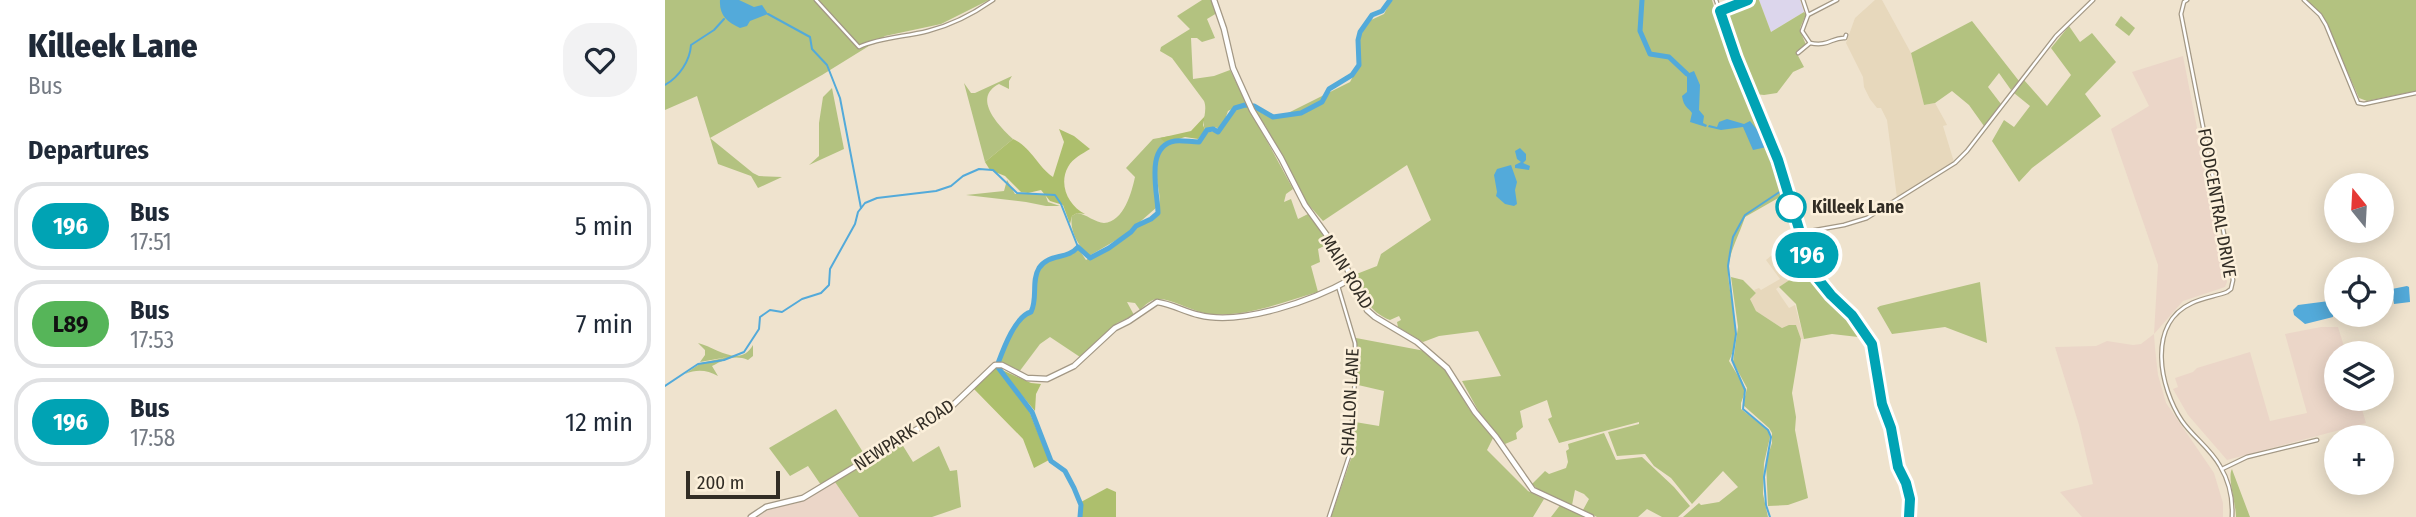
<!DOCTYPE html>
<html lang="en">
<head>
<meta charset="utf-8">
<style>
  :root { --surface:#fff; --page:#f2f2f3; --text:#1f2937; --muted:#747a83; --line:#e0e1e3 }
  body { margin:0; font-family:"Fira Sans Condensed",sans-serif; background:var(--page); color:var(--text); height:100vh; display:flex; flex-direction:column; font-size:26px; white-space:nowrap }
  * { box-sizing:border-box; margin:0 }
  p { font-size:23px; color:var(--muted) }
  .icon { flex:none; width:38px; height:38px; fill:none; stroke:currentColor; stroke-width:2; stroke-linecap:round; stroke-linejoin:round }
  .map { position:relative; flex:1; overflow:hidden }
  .side { display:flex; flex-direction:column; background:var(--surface); width:665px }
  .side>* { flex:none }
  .badge { padding:0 14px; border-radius:23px; font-size:24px; line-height:46px }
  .needle { width:46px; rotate:342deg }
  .tools { position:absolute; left:1659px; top:173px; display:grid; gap:14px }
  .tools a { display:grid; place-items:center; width:70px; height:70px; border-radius:50%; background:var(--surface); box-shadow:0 4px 18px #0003; font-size:35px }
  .scale { position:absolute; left:21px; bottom:18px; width:94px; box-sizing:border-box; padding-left:7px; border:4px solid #322d25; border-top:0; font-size:19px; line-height:24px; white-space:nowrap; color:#322d25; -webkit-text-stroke:5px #fcf0db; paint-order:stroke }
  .map>.badge { position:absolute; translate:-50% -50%; box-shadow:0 0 0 4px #fff }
  h2 { padding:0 28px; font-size:26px; line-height:63px }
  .round { display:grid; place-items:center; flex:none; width:74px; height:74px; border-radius:28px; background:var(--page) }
  .summary { display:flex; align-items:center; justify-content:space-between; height:119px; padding:0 28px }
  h1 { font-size:33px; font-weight:800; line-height:52px }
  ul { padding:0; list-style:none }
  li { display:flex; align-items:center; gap:21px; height:88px; margin:0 14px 10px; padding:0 14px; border:4px solid var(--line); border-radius:28px }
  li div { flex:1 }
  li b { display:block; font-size:26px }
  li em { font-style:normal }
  li .badge { min-width:77px; font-weight:700; text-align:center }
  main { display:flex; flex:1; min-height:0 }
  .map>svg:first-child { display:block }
  .built { fill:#e7d8bc }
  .industrial { fill:#ebd6c8 }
  .education { fill:#dcd6ec }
  .green { fill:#b3c280 }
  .forest { fill:#adbf6d }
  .water { fill:#53aada }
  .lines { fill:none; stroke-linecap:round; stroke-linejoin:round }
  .stream { stroke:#53aada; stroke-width:2 }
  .river { stroke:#53aada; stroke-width:5 }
  .minor-casing { stroke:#a39885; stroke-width:5 }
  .secondary-casing { stroke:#a39885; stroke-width:7 }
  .minor { stroke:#fff; stroke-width:2.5 }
  .secondary { stroke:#fff; stroke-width:4.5 }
  .line-casing { stroke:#fff; stroke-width:16 }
  .line { stroke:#00a3b4; stroke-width:10 }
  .stop-dot { fill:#fff; stroke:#00a3b4; stroke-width:3.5 }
  .labels { text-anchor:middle; stroke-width:5; stroke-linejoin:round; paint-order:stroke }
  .street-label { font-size:18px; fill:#322d25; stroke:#fcf0db }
  .stop-label { font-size:18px; font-weight:bold; fill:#322d25; stroke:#fcf0db; text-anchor:start }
</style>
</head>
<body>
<main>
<section class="side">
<div class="summary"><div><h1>Killeek Lane</h1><p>Bus</p></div><a class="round"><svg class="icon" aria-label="heart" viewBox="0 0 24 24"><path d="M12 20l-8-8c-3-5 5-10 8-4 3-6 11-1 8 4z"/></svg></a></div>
<h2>Departures</h2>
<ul>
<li><span class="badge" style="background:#00a3b4;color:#fff">196</span><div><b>Bus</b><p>17:51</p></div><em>5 min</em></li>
<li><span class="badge" style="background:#56b559;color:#111">L89</span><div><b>Bus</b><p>17:53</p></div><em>7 min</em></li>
<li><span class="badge" style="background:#00a3b4;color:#fff">196</span><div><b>Bus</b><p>17:58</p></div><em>12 min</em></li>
</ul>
</section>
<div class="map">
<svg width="1751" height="517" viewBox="0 0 1751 517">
  <rect width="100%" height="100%" fill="#efe3ce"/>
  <!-- built -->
  <g class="built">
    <polygon points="1210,0 1217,0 1246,53 1259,105 1270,103 1280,121 1282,125 1278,126 1289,162 1232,198 1222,120 1216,108 1212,108 1205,99 1199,87 1198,77 1181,43 1190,18"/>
    <polygon points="1107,255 1115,262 1126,279 1111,289 1124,308 1130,305 1139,339 1136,339 1131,325 1117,328 1091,311 1086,303 1085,298 1091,293 1089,290 1094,288 1096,290 1115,279 1101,260"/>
  </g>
  <!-- industrial -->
  <g class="industrial">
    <polygon points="1518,56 1562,282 1560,287 1518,301 1489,334 1490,348 1493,375 1501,403 1549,473 1558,503 1558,517 1417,517 1395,492 1428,484 1414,425 1390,347 1431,346 1442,341 1468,345 1476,344 1489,334 1493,265 1446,129 1484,106 1467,72"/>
    <polygon points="1656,327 1673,327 1681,353 1671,354 1671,399 1694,399 1701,423 1562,460 1523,415 1508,389 1513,387 1510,378 1528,372 1532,368 1585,352 1605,421 1642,413 1620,334"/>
    <polygon points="170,482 194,517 91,517 108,508 133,503"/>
  </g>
  <!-- education -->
  <polygon class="education" points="1094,0 1135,0 1139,12 1106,32"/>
  <!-- green -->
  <g class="green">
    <polygon points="0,0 324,0 276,24 220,36 157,75 45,138 88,173 94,176 117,177 93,188 86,176 53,164 32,96 0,110"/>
    <path d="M537,0H547L552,13L542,19L550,38L537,42L532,38H526L528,79L549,76L565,70L581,102L563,111L557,128L569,109L583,106L628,189L621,194L619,202L626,199L633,219L643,214L665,243L653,249L655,262L646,266L653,292C618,302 583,317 546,314C529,313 509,299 493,299C486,299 480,305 475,310L470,303L462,302L469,315L452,323L415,357L385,337L375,344L354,372L334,361L354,318L366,311C374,291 362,269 386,257C395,253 405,255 413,248L421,260L462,236L470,226L490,216C504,196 480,172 499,148C509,136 524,148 535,140C538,138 540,134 542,132L553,131L556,129L549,127L540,130C536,121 543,111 539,101L507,58L495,51L496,47L525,29L512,16Z"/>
    <path d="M726,0H1047L1060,44L1104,141L1120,194L1080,217C1075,233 1064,253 1063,269C1063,300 1079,331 1064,361L1081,389L1076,403V409L1103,430L1105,437L1099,463L1098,494L1103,517H1018L1034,503L1036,505L1054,502L1073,487L1058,471L1027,504L1006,478L989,466L980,454L952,456L943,432L974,424V422L894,443L883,419L887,417L882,400L855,411L858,427L851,433L852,439L840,444L814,412L797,381L836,376L813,331L774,336L758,342L733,327L732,322L736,320L734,316L725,320C704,312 697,295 689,275L712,266L716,254L766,220L742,165L658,221L642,203L600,125L598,126L587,105L598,114L615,117L685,82L694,65L695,35L706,20L719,14Z"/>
    <path d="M1088,0H1094L1106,32L1139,12L1141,15C1132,33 1135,28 1141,45L1131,52L1139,67L1128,72L1112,93L1099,95L1090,94L1072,51L1061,14L1064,9Z"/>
    <polygon points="1639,0 1751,0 1751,91 1702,101 1694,98 1660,21"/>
    <polygon points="1456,16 1470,28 1464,36 1450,25"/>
    <polygon points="1307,21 1354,81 1346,90 1334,73 1323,87 1336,104 1319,126 1304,105 1287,91 1270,103 1259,105 1246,53"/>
    <polygon points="1404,26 1415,42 1427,33 1451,62 1420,94 1436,116 1367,168 1354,182 1327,141 1339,120 1349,127 1365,106 1349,93 1359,80 1382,106 1406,75 1386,48"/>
    <path d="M347,76L344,81V89L334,84C306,98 335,127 348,139L320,162L299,83L306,93H310Z"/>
    <polygon points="167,88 179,149 144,165 154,156 154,123 158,97"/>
    <path d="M505,136C483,162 488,176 492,207L460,235L424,256C414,247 404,230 407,216L412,213C421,214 431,223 439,223C459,222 467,191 470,177L461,168L488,139Z"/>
    <polygon points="342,180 350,194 380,194 383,202 395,206 381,206 361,202 301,195 339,191"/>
    <polygon points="1141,269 1145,270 1156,286 1202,338 1167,334 1139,339 1131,304 1114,287"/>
    <polygon points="1066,277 1078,280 1091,293 1085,299 1091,311 1117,328 1124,325 1131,325 1136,339 1127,393 1131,417 1130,430 1143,498 1123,505 1103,506 1101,462 1107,443 1107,433 1104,428 1078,405 1082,388 1068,362 1073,327"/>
    <polygon points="1315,282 1322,343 1280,327 1227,334 1212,308 1215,306"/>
    <polygon points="691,338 760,351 782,371 804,409 828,438 822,450 863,491 879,499 868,517 666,517 688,453 690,422 714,426 719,391 693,385"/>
    <path d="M33,343C52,348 75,368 88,345V356L83,360C69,354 59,360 47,366L53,376C42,370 32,369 20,374L36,363L63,357L35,362L40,355V350Z"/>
    <polygon points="171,409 201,457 156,485 143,466 125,476 104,448"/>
    <polygon points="939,433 951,460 977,457 1009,487 1025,506 1013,517 997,517 982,509 973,517 932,517 918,510 924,499 919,494 910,490 907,505 875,491 867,484 880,471 884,474 901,468 903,462 901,451 904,449 903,444"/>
    <polygon points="235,441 248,462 274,446 285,471 292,470 296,507 267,517 194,517 170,482"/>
    <path d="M1567,469L1568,472L1585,517H1571C1571,504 1562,477 1567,469Z"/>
    <polygon points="896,504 921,517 886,517"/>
  </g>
  <!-- forest -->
  <g class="forest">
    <polygon points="540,116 538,125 540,130 533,139 520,137 501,143 495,138 526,131"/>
    <path d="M394,129L409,136L425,149C417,154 408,158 403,167C393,185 404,206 420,214L412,213L407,216L405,224L398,205L385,201L376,190L363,193L356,192L340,176L325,170L320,162L348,139C367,148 372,166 388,177L399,142Z"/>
    <polygon points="331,367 364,411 384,460 369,468 358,439 308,388"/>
    <polygon points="335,369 366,383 376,384 371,394 370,411"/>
    <polygon points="442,488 451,492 451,517 417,517 416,502"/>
  </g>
  <!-- water -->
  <g class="water">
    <path d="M55,0H74L89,7L97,5L103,14L85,21L82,26L75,28C62,22 54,15 55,0Z"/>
    <path d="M1029,71L1035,85L1034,110L1039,116L1038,123L1042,125L1041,127L1025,122L1027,113C1023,107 1019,108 1017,96L1022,92V74Z"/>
    <polygon points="1062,119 1079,124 1085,121 1102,142 1102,147 1088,150 1078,127 1056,130 1043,127 1044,125 1052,127 1054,122"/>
    <polygon points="855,148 861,154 861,160 858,163 865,166 864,170 850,168 850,165 856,162 852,159 850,151"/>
    <polygon points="846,165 852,182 850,190 852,204 849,206 840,204 831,196 832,192 829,175 832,169"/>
    <polygon points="1742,286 1744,287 1745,302 1729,304 1727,289"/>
    <polygon points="1664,301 1667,307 1664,308 1665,311 1668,311 1668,317 1640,324 1629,315 1628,310 1633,305"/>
  </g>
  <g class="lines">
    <!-- stream -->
    <g class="stream">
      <polyline points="103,14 145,37 147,49 162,65 175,98 196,208"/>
      <path d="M0,85C14,77 25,61 26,45L49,30L59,19"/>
      <polyline points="1101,146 1116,191 1080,215 1068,237 1065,253 1063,266 1071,334 1067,360 1080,390 1078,409 1103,430 1106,437 1099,477 1101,505 1105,517"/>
      <polyline points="0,386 33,364 59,360 79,352 94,329 95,317 105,310 117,312 137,299 156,293 164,285 165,269 190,224 193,212 200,203 212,198 271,191 286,186 298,176 314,169 328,170 352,193 390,195 396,204 413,247"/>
    </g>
    <!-- river -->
    <g class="river">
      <polyline points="977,0 975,31 985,54 1004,57 1022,74"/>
      <path d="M415,517L416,505L409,488L400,471L386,461L367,412L332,366C338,350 350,316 366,312C373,299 366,281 374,268C384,253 402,260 413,247L425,258L444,248L466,232L471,226L486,219L493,213C493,193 479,146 510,141C517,140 526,142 534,142L542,130L548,129L553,132L570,108L580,105L589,106L608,117L636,113L657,102L664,89L687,75L694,65L693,40L695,32L707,15L717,11L725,0"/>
    </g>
    <defs>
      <g id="minor">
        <path d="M151,0L194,47C216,37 240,37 263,31C287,25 308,14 328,0"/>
        <polyline points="1051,0 1071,58 1113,160 1145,265 1166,295 1187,315 1207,344 1217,404 1226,428 1233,467 1241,483 1245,499 1244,517"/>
        <polyline points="1138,0 1143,15 1172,0"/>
        <path d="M1522,0L1519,2L1516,14L1568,280L1566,289L1562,292C1551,296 1538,298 1527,303C1481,324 1495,388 1517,421C1528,437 1545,448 1555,466C1564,481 1568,499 1567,517"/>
        <polyline points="1639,0 1655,15 1661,25 1693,103 1699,104 1751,93"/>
        <polyline points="1055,11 1083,0"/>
        <path d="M1143,15L1137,31L1145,43C1164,47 1167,37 1180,38L1181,35"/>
        <polyline points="1133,53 1145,43"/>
        <polyline points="1134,233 1179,225 1202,218 1290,163 1302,151 1391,36 1428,0"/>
        <polyline points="1557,469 1582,457 1652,440"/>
        <polyline points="664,517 685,453 691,363 690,343 673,286"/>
      </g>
      <g id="secondary">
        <polyline points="549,0 559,29 568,68 587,110 616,158 640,205 674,252 702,310 710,317 752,342 782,368 810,412 831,437 868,490 926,517"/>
        <path d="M86,517L101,507L138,498L269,419L286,407L330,365H337L362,378L382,379L409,366L450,328L464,321L492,302C507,304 520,312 534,315C577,326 649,300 686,279"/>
      </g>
    </defs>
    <!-- minor casing -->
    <use href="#minor" class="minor-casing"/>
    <!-- secondary casing -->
    <use href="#secondary" class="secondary-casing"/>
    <!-- minor -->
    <use href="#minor" class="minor"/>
    <!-- secondary -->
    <use href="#secondary" class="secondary"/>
  </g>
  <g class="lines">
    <defs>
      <polyline id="line" points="1083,0 1055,11 1071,58 1113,160 1145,265 1149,274 1166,295 1187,315 1207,344 1217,404 1226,428 1233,467 1241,483 1245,499 1244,517"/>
    </defs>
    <!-- line casing -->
    <use href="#line" class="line-casing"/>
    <!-- line -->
    <use href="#line" class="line"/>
  </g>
  <!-- markers -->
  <circle class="stop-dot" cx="1126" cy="207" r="14"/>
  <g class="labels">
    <!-- street labels -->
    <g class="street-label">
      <text transform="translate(1552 203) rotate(80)" y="6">FOODCENTRAL DRIVE</text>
      <text transform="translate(682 272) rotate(59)" y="6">MAIN ROAD</text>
      <text transform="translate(685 402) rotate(-87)" y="6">SHALLON LANE</text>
      <text transform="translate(239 435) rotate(-33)" y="6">NEWPARK ROAD</text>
    </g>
    <!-- stop labels -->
    <g class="stop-label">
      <text x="1147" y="213">Killeek Lane</text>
    </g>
  </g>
</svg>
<div class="tools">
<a><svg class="needle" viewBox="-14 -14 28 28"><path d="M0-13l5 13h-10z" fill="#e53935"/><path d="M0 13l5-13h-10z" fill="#747a83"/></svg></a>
<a><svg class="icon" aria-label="locate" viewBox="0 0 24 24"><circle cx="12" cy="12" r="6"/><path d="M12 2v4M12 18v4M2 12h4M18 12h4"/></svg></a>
<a><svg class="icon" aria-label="layers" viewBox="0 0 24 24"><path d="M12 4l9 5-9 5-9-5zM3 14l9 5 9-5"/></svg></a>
<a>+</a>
</div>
<div class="scale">200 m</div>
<b class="badge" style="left:1142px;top:255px;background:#00a3b4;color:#fff">196</b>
</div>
</main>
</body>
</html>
